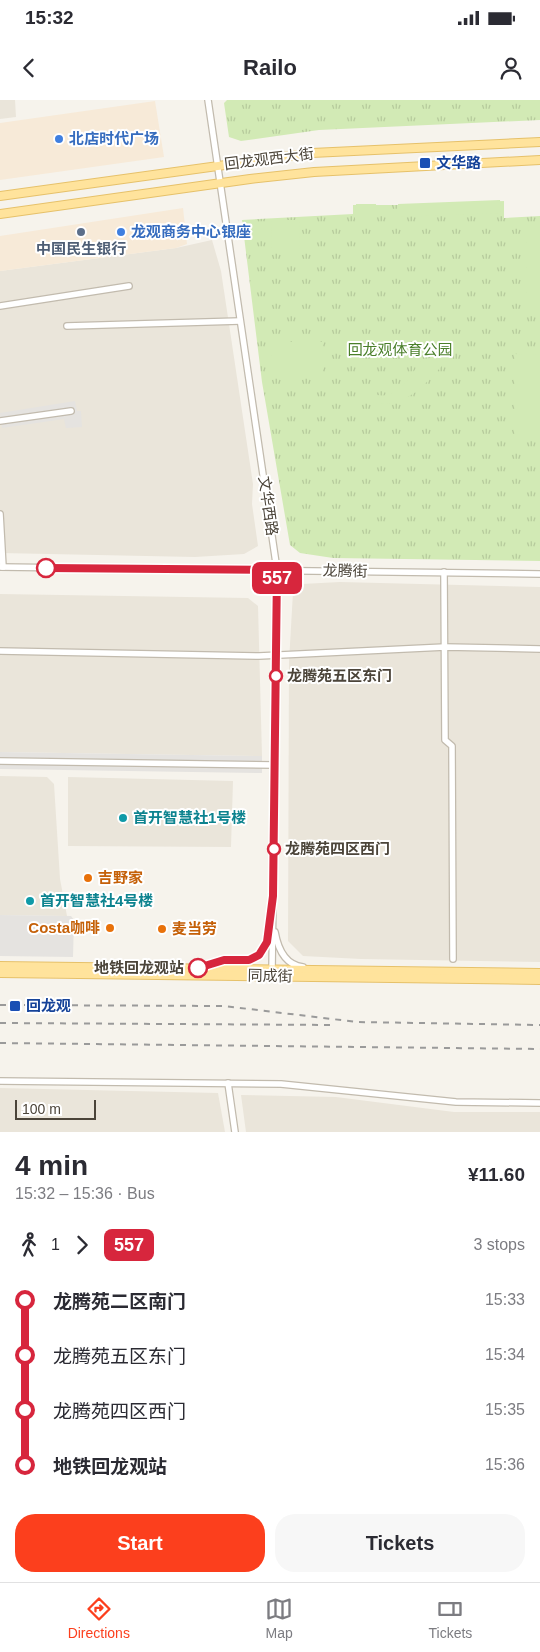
<!DOCTYPE html>
<html lang="en">
<head>
<meta charset="utf-8">
<style>
  :root { --surface:#fff; --page:#f7f7f7; --text:#2b2b33; --muted:#7c7c81; --line:#e1e1e2; --accent:#fc3f1d }
  body { margin:0; font-family:Arial,"Noto Sans SC",sans-serif; background:var(--page); color:var(--text); height:100vh; display:flex; flex-direction:column; font-size:19px; white-space:nowrap }
  * { box-sizing:border-box; margin:0 }
  p { font-size:16px; color:var(--muted) }
  .icon { flex:none; width:28px; height:28px; fill:none; stroke:currentColor; stroke-width:2; stroke-linecap:round; stroke-linejoin:round }
  .map { position:relative; height:1032px; overflow:hidden }
  .drawer { display:flex; flex-direction:column; background:var(--surface); flex:1 }
  .drawer>* { flex:none }
  .badge { padding:0 10px; border-radius:8px; font-size:18px; line-height:32px }
  .scale { position:absolute; left:15px; bottom:12px; width:81px; box-sizing:border-box; padding-left:5px; border:2px solid #4b4439; border-top:0; font-size:14px; line-height:18px; white-space:nowrap; color:#4b4439; -webkit-text-stroke:4px #fff; paint-order:stroke }
  .map>.badge { position:absolute; translate:-50% -50%; box-shadow:0 0 0 2px #fff }
  .legs { display:flex; align-items:center; gap:8px; height:55px; padding:0 15px; font-size:16px }
  .legs p { margin-inline-start:auto }
  .overview { display:flex; align-items:center; justify-content:space-between; height:85px; padding:0 15px }
  h1 { font-size:28px; font-weight:700; line-height:38px }
  .button { display:flex; gap:10px; margin-top:auto; padding:10px 15px }
  .button a { flex:1; height:58px; border-radius:20px; background:var(--accent); color:#fff; font-size:20px; font-weight:700; line-height:58px; text-align:center }
  .button a+a { background:var(--page); color:var(--text) }
  ul { padding:0 15px; list-style:none }
  li { display:flex; align-items:center; gap:18px; height:55px; font-size:19px }
  li i { display:grid; place-items:center; width:8px; height:100%; margin:0 6px; background:currentColor }
  li i::after { content:''; width:12px; height:12px; margin:-6px; border:4px solid; border-radius:50%; background:var(--surface) }
  li p { margin-inline-start:auto }
  li:first-child i { background:linear-gradient(#0000 50%,currentColor 0) }
  li:last-child i { background:linear-gradient(currentColor 50%,#0000 0) }
  .status { display:flex; justify-content:space-between; align-items:center; height:35px; padding:0 25px; background:var(--surface); direction:ltr }
  .status svg { height:14px; fill:currentColor }
  header { display:flex; justify-content:space-between; align-items:center; height:65px; padding:0 15px; background:var(--surface); font-size:22px; font-weight:700 }
  .tabs { display:flex; justify-content:space-around; align-items:center; height:70px; border-top:1px solid var(--line); background:var(--surface); font-size:14px; color:var(--muted) }
  .tabs a { display:grid; justify-items:center; gap:2px }
  .tabs .on { color:var(--accent) }
  .map>svg:first-child { display:block }
  .residential { fill:#eae5da }
  .commercial { fill:#f7ead8 }
  .park { fill:url(#park-tufts) }
  .pitch { fill:#d2eab5 }
  .parking { fill:#e5e3e0 }
  .lines { fill:none; stroke-linecap:round; stroke-linejoin:round }
  .minor-casing { stroke:#c2bbae; stroke-width:8 }
  .major-casing { stroke:#e6c16a; stroke-width:10 }
  .minor { stroke:#fff; stroke-width:5.5 }
  .major { stroke:#ffe39c; stroke-width:8 }
  .rail { stroke:#9a9a9a; stroke-width:2; stroke-dasharray:6 6; stroke-linecap:butt }
  .line-1-casing { stroke:#fff; stroke-width:11 }
  .line-1 { stroke:#d7263d; stroke-width:8 }
  .shop-dot { fill:#3f7fe0; stroke:#fff; stroke-width:2 }
  .transit-dot { fill:#1a4fb4; stroke:#fff; stroke-width:2 }
  .service-dot { fill:#5c6f8a; stroke:#fff; stroke-width:2 }
  .stop-1-dot { fill:#fff; stroke:#d7263d; stroke-width:2.5 }
  .culture-dot { fill:#0f9aa8; stroke:#fff; stroke-width:2 }
  .food-dot { fill:#e8710a; stroke:#fff; stroke-width:2 }
  .labels { text-anchor:middle; stroke-width:4; stroke-linejoin:round; paint-order:stroke }
  .shop-label { font-size:15px; font-weight:bold; fill:#366cbe; stroke:#fff; text-anchor:start }
  .street-label { font-size:15px; fill:#4b4439; stroke:#fff }
  .transit-label { font-size:15px; font-weight:bold; fill:#164399; stroke:#fff; text-anchor:start }
  .service-label { font-size:15px; font-weight:bold; fill:#4e5e75; stroke:#fff }
  .park-label { font-size:15px; fill:#4a7f2a; stroke:#fff }
  .stop-label { font-size:15px; font-weight:bold; fill:#4b4439; stroke:#fff; text-anchor:start }
  .culture-label { font-size:15px; font-weight:bold; fill:#0d838f; stroke:#fff; text-anchor:start }
  .food-label { font-size:15px; font-weight:bold; fill:#c56008; stroke:#fff; text-anchor:start }
</style>
</head>
<body>
<div class="status"><b>15:32</b><svg viewBox="0 0 49 12"><path d="M0 12V9h3v3zM5 12V6h3v6zM10 12V3h3v9zM15 12V0h3v12zM26 1h20v11H26zM47 4h2v5h-2z"/></svg></div>
<header><svg class="icon" aria-label="back" viewBox="0 0 24 24"><path d="M15 5l-7 7 7 7"/></svg>Railo<svg class="icon" aria-label="person" viewBox="0 0 24 24"><circle cx="12" cy="8" r="4"/><path d="M4 21q1-7 8-7t8 7"/></svg></header>
<div class="map">
<svg width="540" height="1032" viewBox="0 0 540 1032">
  <defs>
    <pattern id="park-tufts" width="24" height="20" patternUnits="userSpaceOnUse" patternTransform="scale(1.25)"><rect width="24" height="20" fill="#d2eab5"/><path d="M3 7l-1-3M5 7V3M7 7l1-3M15 17l-1-3M17 17v-4M19 17l1-3" fill="none" stroke="#b6ca9c"/></pattern>
  </defs>
  <rect width="100%" height="100%" fill="#f6f3ec"/>
  <!-- residential -->
  <g class="residential">
    <polygon points="0,0 15,0 16,17 0,19"/>
    <polygon points="212,140 221,171 253,384 252,404 258,446 244,454 195,457 0,453 0,171 176,148"/>
    <polygon points="340,482 540,487 540,862 361,859 303,856 288,841 289,562 293,492 302,484"/>
    <polygon points="0,494 248,498 258,506 262,656 0,652"/>
    <polygon points="0,676 47,677 54,684 60,779 67,816 0,815"/>
    <polygon points="68,677 233,681 231,747 68,746"/>
    <polygon points="0,988 218,993 225,1032 0,1032"/>
    <polygon points="241,995 336,997 454,1012 540,1012 540,1032 246,1032"/>
  </g>
  <!-- commercial -->
  <g class="commercial">
    <polygon points="155,1 164,57 0,80 0,23"/>
    <polygon points="183,108 187,144 176,148 0,171 0,136"/>
  </g>
  <!-- park -->
  <g class="park">
    <polygon points="227,0 540,0 540,20 319,30 241,41 229,37 224,3"/>
    <polygon points="504,101 504,118 540,116 540,461 333,458 300,453 290,445 262,282 242,120 353,114 353,105 403,105"/>
  </g>
  <!-- pitch -->
  <g class="pitch">
    <polygon points="500,100 501,113 398,117 398,104"/>
    <polygon points="356,104 376,104 376,119 355,119"/>
    <polygon points="272,120 300,120 299,150 271,150"/>
    <rect x="527" y="123" width="13" height="83"/>
    <rect x="272" y="242" width="51" height="31"/>
    <path d="M449,254V258C429,280 405,312 372,302L377,295C399,299 411,276 421,260Z"/>
    <polygon points="515,254 540,255 540,341 515,341"/>
  </g>
  <!-- parking -->
  <g class="parking">
    <polygon points="75,301 77,311 81,311 82,327 66,328 64,319 2,328 0,313"/>
    <polygon points="0,652 262,656 262,673 0,669"/>
    <polygon points="0,815 71,816 74,820 73,857 0,856"/>
  </g>
  <g class="lines">
    <defs>
      <g id="minor">
        <polyline points="208,0 277,470 272,872"/>
        <polyline points="0,206 129,186"/>
        <polyline points="67,226 240,221"/>
        <polyline points="0,321 71,311"/>
        <polyline points="0,414 3,467"/>
        <polyline points="0,467 540,474"/>
        <polyline points="444,472 445,640 452,646 453,859"/>
        <polyline points="0,551 259,556 445,547 540,549"/>
        <polyline points="0,661 275,665"/>
        <path d="M275,832C278,849 285,865 303,867"/>
        <polyline points="203,867 224,860 249,859 259,855 266,846 270,816"/>
        <polyline points="0,981 281,984 456,1002 540,1003"/>
        <polyline points="228,983 235,1032"/>
      </g>
      <g id="major">
        <polyline points="0,96 312,53 540,42"/>
        <polyline points="0,114 250,79 314,72 540,60"/>
        <polyline points="0,866 540,873"/>
        <polyline points="0,873 540,880"/>
      </g>
    </defs>
    <!-- minor casing -->
    <use href="#minor" class="minor-casing"/>
    <!-- major casing -->
    <use href="#major" class="major-casing"/>
    <!-- minor -->
    <use href="#minor" class="minor"/>
    <!-- major -->
    <use href="#major" class="major"/>
    <!-- rail -->
    <g class="rail">
      <polyline points="0,905 224,906 357,922 540,925"/>
      <polyline points="0,923 335,925"/>
      <polyline points="0,943 540,949"/>
    </g>
  </g>
  <g class="lines">
    <defs>
      <polyline id="line-1" points="46,468 277,470 273,796 267,842 259,855 249,860 224,860 198,868"/>
    </defs>
    <!-- line-1 casing -->
    <use href="#line-1" class="line-1-casing"/>
    <!-- line-1 -->
    <use href="#line-1" class="line-1"/>
  </g>
  <!-- markers -->
  <g class="shop-dot">
    <circle cx="59" cy="39" r="5"/>
    <circle cx="121" cy="132" r="5"/>
  </g>
  <g class="transit-dot">
    <rect x="419" y="57" width="12" height="12" rx="2.5"/>
    <rect x="9" y="900" width="12" height="12" rx="2.5"/>
  </g>
  <circle class="service-dot" cx="81" cy="132" r="5"/>
  <g class="stop-1-dot">
    <circle cx="46" cy="468" r="9"/>
    <circle cx="276" cy="576" r="6"/>
    <circle cx="274" cy="749" r="6"/>
    <circle cx="198" cy="868" r="9"/>
  </g>
  <g class="culture-dot">
    <circle cx="123" cy="718" r="5"/>
    <circle cx="30" cy="801" r="5"/>
  </g>
  <g class="food-dot">
    <circle cx="88" cy="778" r="5"/>
    <circle cx="110" cy="828" r="5"/>
    <circle cx="162" cy="829" r="5"/>
  </g>
  <g class="labels">
    <!-- shop labels -->
    <g class="shop-label">
      <text x="69" y="44">北店时代广场</text>
      <text x="131" y="137">龙观商务中心银座</text>
    </g>
    <!-- street labels -->
    <g class="street-label">
      <text transform="translate(269 59) rotate(-7)" y="5">回龙观西大街</text>
      <text transform="translate(268 406) rotate(82)" y="5">文华西路</text>
      <text transform="translate(345 471) rotate(1)" y="5">龙腾街</text>
      <text transform="translate(270 876) rotate(1)" y="5">同成街</text>
    </g>
    <!-- transit labels -->
    <g class="transit-label">
      <text x="436" y="68">文华路</text>
      <text x="26" y="911">回龙观</text>
    </g>
    <!-- service labels -->
    <g class="service-label">
      <text x="81" y="154">中国民生银行</text>
    </g>
    <!-- park labels -->
    <g class="park-label">
      <text x="400" y="255">回龙观体育公园</text>
    </g>
    <!-- stop labels -->
    <g class="stop-label">
      <text x="287" y="581">龙腾苑五区东门</text>
      <text x="285" y="754">龙腾苑四区西门</text>
      <text x="184" y="873" text-anchor="end">地铁回龙观站</text>
    </g>
    <!-- culture labels -->
    <g class="culture-label">
      <text x="133" y="723">首开智慧社1号楼</text>
      <text x="40" y="806">首开智慧社4号楼</text>
    </g>
    <!-- food labels -->
    <g class="food-label">
      <text x="98" y="783">吉野家</text>
      <text x="100" y="833" text-anchor="end">Costa咖啡</text>
      <text x="172" y="834">麦当劳</text>
    </g>
  </g>
</svg>
<div class="scale">100 m</div>
<b class="badge" style="left:277px;top:478px;background:#d7263d;color:#fff">557</b>
</div>
<section class="drawer">
<div class="overview"><div><h1>4 min</h1><p>15:32 – 15:36 · Bus</p></div><b>¥11.60</b></div>
<div class="legs"><svg class="icon" aria-label="walk" viewBox="0 0 24 24"><circle cx="13" cy="4" r="2"/><path d="M13 8l-2 6 4 7M11 14l-3 7M7 12l3-4h3l4 4"/></svg>1<svg class="icon" aria-label="forward" viewBox="0 0 24 24"><path d="M9 5l7 7-7 7"/></svg><b class="badge" style="background:#d7263d;color:#fff">557</b><p>3 stops</p></div>
<ul>
<li><i style="color:#d7263d"></i><b>龙腾苑二区南门</b><p>15:33</p></li>
<li><i style="color:#d7263d"></i><span>龙腾苑五区东门</span><p>15:34</p></li>
<li><i style="color:#d7263d"></i><span>龙腾苑四区西门</span><p>15:35</p></li>
<li><i style="color:#d7263d"></i><b>地铁回龙观站</b><p>15:36</p></li>
</ul>
<div class="button"><a>Start</a><a>Tickets</a></div>
</section>
<nav class="tabs">
<a class="on"><svg class="icon" aria-label="directions" viewBox="0 0 24 24"><path d="M12 3l9 9-9 9-9-9zM9 14v-3h6M13 9l2 2-2 2"/></svg>Directions</a>
<a><svg class="icon" aria-label="map" viewBox="0 0 24 24"><path d="M3 6l6-2 6 2 6-2v14l-6 2-6-2-6 2zM9 4v14M15 6v14"/></svg>Map</a>
<a><svg class="icon" aria-label="tickets" viewBox="0 0 24 24"><path d="M3 7h18v10H3zM15 7v10"/></svg>Tickets</a>
</nav>
</body>
</html>
